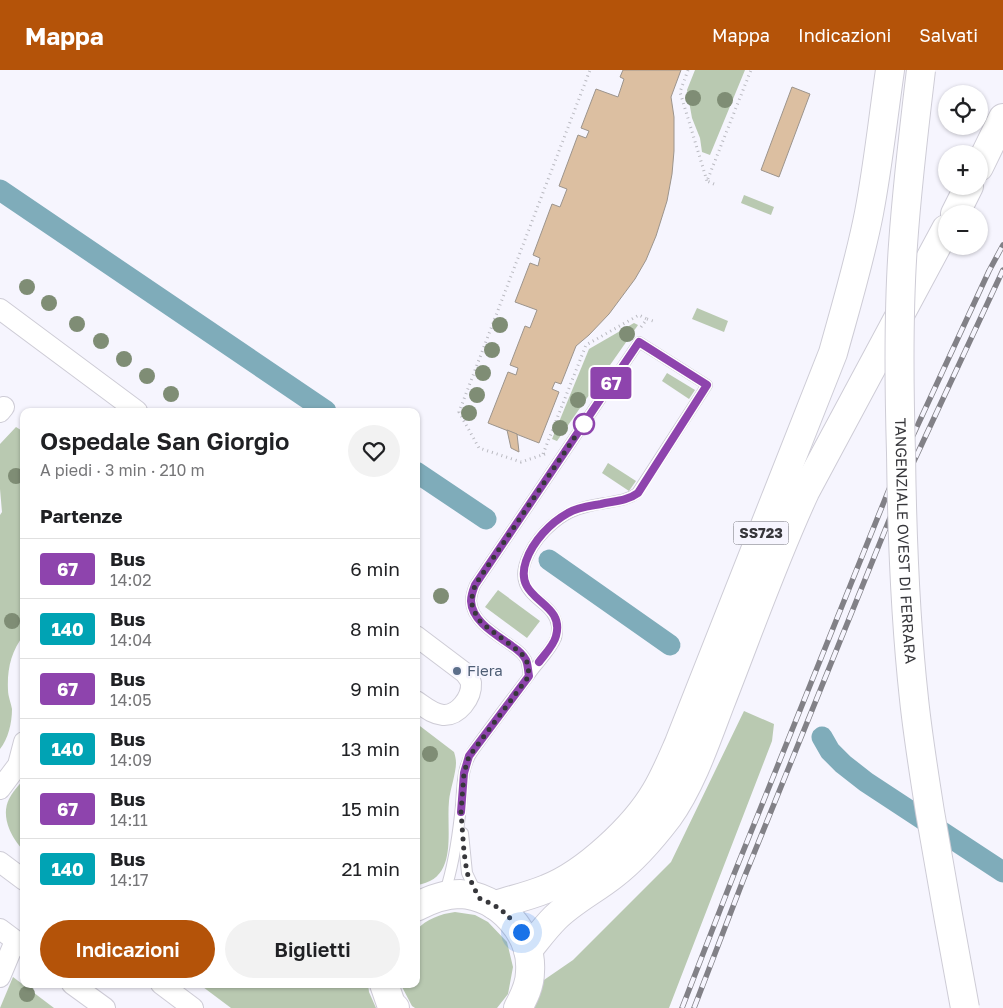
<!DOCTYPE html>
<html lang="it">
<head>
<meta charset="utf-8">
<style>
  :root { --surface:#fff; --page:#f2f2f2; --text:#202124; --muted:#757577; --line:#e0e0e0; --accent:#b45309 }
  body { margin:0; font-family:"Golos Text",sans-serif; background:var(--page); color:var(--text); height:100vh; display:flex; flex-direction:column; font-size:19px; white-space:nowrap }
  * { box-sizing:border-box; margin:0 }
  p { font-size:16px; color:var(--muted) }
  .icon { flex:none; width:28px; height:28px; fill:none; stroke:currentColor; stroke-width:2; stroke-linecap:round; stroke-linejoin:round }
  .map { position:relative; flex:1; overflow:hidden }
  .side { position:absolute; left:20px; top:338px; width:400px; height:580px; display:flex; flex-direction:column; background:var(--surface); border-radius:10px; box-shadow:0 1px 4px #0004 }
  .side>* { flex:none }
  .badge { padding:0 10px; border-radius:4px; font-size:18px; line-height:32px }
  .controls { position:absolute; left:938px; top:15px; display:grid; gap:10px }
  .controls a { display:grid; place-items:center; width:50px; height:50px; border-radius:50%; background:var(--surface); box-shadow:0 1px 4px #0004; font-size:25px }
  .you { position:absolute; width:25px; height:25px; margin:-12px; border:4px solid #fff; border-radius:50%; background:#1a73e8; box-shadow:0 0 0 8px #1a73e833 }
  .map>.badge { position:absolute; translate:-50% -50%; box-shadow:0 0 0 2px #fff }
  h2 { padding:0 20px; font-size:19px; line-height:45px }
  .round { display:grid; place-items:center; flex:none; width:52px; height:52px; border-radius:26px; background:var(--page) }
  .headline { display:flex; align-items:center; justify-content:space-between; height:85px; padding:0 20px }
  h1 { font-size:24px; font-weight:600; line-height:38px }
  .button { display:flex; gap:10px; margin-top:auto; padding:10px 20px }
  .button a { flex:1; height:58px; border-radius:30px; background:var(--accent); color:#fff; font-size:20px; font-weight:600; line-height:58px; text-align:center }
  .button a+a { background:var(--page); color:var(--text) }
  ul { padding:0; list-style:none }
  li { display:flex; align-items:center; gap:15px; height:60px; padding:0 20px; border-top:1px solid var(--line) }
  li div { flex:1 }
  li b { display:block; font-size:19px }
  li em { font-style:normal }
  li .badge { min-width:55px; font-weight:700; text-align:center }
  header { display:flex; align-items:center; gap:30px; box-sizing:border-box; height:70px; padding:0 25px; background:var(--accent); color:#fff }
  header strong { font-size:24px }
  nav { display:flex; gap:28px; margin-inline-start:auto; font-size:18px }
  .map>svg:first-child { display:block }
  .green { fill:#b9c9b1 }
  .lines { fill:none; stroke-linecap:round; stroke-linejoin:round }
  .canal { stroke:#7facba; stroke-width:21 }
  .building { fill:#dcbfa1; stroke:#9c948c }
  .lane-casing { stroke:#ceccd6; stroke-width:12 }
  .street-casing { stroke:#ceccd6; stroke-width:22 }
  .secondary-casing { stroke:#ceccd6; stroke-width:30 }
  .highway-casing { stroke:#ceccd6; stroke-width:30 }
  .path { stroke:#babac1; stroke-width:3; stroke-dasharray:1 4; stroke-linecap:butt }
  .lane { stroke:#fff; stroke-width:10 }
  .street { stroke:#fff; stroke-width:20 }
  .secondary { stroke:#fff; stroke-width:28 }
  .highway { stroke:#fff; stroke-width:28 }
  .rail-casing { stroke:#828187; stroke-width:5.5 }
  .rail { stroke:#f6f5fe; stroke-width:4; stroke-dasharray:11; stroke-linecap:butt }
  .highway-bridge-casing { stroke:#ceccd6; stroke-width:30; stroke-linecap:butt }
  .highway-bridge { stroke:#fff; stroke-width:28 }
  .tree { fill:#7f8d75 }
  .line-casing { stroke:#fff; stroke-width:11 }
  .line { stroke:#8e44ad; stroke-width:8 }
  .walk { stroke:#37373b; stroke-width:5; stroke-dasharray:0 9 }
  .stop-dot { fill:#fff; stroke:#8e44ad; stroke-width:2.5 }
  .service-dot { fill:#5c6f8a; stroke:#f6f5fe; stroke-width:2 }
  .labels { text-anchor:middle; stroke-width:5; stroke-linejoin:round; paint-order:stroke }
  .shield { fill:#f6f5fe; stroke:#707076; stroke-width:1 }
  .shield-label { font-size:14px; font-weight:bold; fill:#37373b }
  .street-label { font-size:15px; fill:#37373b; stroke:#f6f5fe }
  .service-label { font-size:15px; fill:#4e5e75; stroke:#f6f5fe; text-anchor:start }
</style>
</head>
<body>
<header>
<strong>Mappa</strong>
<nav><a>Mappa</a><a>Indicazioni</a><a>Salvati</a></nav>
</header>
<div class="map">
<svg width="1003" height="938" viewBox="0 0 1003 938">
  <rect width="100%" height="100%" fill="#f6f5fe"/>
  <!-- green -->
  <g class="green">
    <polygon points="695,0 745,0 710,85 702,82 700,68 692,48 687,20"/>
    <polygon points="744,125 774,137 771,145 741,133"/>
    <polygon points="697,238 728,251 724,262 692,249"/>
    <polygon points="634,253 638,255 557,371 552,369 589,279"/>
    <polygon points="667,303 695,320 689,329 662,311"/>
    <path d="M16,357L24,362V565C11,581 7,600 8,620C8,626 11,633 12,639C12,653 8,669 0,679V445L2,442L0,419V374Z"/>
    <polygon points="608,393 636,411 629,421 602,403"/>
    <polygon points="498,520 540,551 527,568 485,537"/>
    <polygon points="744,641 774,654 772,671 669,938 533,938 541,912 573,890 671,792"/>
    <path d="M416,653L454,682C455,685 456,689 456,693C456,703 450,720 449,731C446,762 459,810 416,815Z"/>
    <path d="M24,710V781C12,769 0,747 9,729C12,723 18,715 24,710Z"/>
    <path d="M455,842L475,845L488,852L507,872L513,897L508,924L497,938H415L412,936L401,915V914H416V860C427,849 440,844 455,842Z"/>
    <polygon points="13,907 54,938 0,938"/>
    <polygon points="199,914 368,914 369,922 376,938 231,938"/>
  </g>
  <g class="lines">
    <!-- canal -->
    <g class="canal">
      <polyline points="0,120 326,341"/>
      <polyline points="416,402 486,449"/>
      <polyline points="549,490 670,575"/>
      <polyline points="822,667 830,681 843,694 866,712 1003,802"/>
    </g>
  </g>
  <!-- building -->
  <g class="building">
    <polygon points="623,0 681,0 671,27 674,47 674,81 672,104 667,131 656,166 646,190 635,209 609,244 589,265 576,276 561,314 555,312 552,319 559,322 539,373 488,353 508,302 516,305 518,298 510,295 525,256 530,258 537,240 515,232 530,193 538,196 540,188 533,185 552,134 560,137 567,119 559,116 578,65 586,68 589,61 581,58 596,19 618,27 624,9 620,7"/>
    <polygon points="792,17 810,24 779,107 761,100"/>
    <polygon points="507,360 517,364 519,382 511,378"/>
  </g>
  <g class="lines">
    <defs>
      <g id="lane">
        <polyline points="463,763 467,803 477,824"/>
        <path d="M445,822C453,797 457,772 460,745C463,724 460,699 473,681C493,653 514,626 534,599C541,590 552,578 556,568C557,565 557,560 557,556C555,539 540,534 530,522C511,501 537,467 553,454C569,440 586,436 605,433C617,431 628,430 637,423L707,315L639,272L475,515C473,520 471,525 471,531C472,552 497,565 512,576C518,580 523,584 526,590C528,595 528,601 529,606"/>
      </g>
      <g id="street">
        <polyline points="0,239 137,341"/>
        <polyline points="0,342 4,337"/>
        <path d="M416,566L465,603C467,606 470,609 471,613C472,628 458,646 443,645C432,644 425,637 416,631"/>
        <polyline points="0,719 18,695 24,672"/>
        <polyline points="0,792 24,810"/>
        <polyline points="0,859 24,877"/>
        <polyline points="0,907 15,871"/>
        <polyline points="72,914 105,938"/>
        <polyline points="161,914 193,938"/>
      </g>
      <g id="secondary">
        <path d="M416,837C431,829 444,824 460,824C499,826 533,863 530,902C530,915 524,927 518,938"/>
        <polyline points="384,914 391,934 395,938"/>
      </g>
      <g id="highway">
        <polyline points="979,97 1003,48"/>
        <polyline points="955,144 969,116"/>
        <path d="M494,835C512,830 529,826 546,819C585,804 635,757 656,721C665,706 672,689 679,673L833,283C846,236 860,190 869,143C878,96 883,48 890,0"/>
        <path d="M528,880C537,869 545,858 555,848C572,831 594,820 613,805C634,789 652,768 668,747C691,715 706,671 720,634C748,563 773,491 805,422L946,159"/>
      </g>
    </defs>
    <!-- lane casing -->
    <use href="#lane" class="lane-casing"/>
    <!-- street casing -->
    <use href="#street" class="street-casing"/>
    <!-- secondary casing -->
    <use href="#secondary" class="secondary-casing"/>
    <!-- highway casing -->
    <use href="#highway" class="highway-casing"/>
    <!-- path -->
    <g class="path">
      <polyline points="688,0 680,22 707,111"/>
      <polyline points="714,114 707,111 751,0"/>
      <polyline points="641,257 647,249 653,251"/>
      <polyline points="543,384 586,275 639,245 647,249"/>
      <polyline points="545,384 521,392 479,378 459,342 590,0"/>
    </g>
    <!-- lane -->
    <use href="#lane" class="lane"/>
    <!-- street -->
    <use href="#street" class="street"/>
    <!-- secondary -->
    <use href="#secondary" class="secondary"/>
    <!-- highway -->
    <use href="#highway" class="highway"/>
    <defs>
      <g id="rail">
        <polyline points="682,938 734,804 896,402 989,201 1003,175"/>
        <polyline points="694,938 744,808 907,406 1003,200"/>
      </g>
    </defs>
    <!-- rail casing -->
    <use href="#rail" class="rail-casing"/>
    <!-- rail -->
    <use href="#rail" class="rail"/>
    <defs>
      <g id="highway-bridge">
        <path id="s1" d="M921,0C914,58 907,116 903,175C898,244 899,314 901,383C902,465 905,547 914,629C918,667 924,704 930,742C941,807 953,873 965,938"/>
      </g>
    </defs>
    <!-- highway-bridge casing -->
    <use href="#highway-bridge" class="highway-bridge-casing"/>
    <!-- highway-bridge -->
    <use href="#highway-bridge" class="highway-bridge"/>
  </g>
  <!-- trees -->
  <g class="tree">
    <circle cx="693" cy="28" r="8"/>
    <circle cx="725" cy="30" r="8"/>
    <circle cx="27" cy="217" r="8"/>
    <circle cx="49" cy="233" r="8"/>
    <circle cx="77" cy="254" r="8"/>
    <circle cx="500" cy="255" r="8"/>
    <circle cx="627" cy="264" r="8"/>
    <circle cx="101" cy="271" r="8"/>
    <circle cx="492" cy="280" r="8"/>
    <circle cx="124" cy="289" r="8"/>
    <circle cx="483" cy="303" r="8"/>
    <circle cx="147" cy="306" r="8"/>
    <circle cx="171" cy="324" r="8"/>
    <circle cx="477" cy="325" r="8"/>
    <circle cx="578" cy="330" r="8"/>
    <circle cx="469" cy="343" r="8"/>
    <circle cx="560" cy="358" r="8"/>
    <circle cx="16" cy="406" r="8"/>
    <circle cx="441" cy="526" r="8"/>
    <circle cx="12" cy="551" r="8"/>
    <circle cx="430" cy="684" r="8"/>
    <circle cx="27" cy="924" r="8"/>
  </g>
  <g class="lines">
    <defs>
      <path id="line" d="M461,742L464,703L469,686L529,606C528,601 528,595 526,590C523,584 518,580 512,576C497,565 472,552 471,531C471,525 473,520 475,515L639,272L707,315L638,423C627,431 614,431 601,434C590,436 578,437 568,443C550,453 533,471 526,491C512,532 566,530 556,566C554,575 545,584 539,592"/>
    </defs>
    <!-- line casing -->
    <use href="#line" class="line-casing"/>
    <!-- line -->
    <use href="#line" class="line"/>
    <!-- walk -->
    <path class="walk" d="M521,862C507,843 500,837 479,828L467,803L464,782L461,742L464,703L469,686L473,681L529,606L528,596L526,589L520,582L488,558L480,551L474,541L471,531L475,515L585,352L584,354"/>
  </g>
  <!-- markers -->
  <circle class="stop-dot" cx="584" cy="354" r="10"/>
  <circle class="service-dot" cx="457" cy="601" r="5"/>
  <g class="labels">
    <!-- shield labels -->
    <rect class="shield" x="733.5" y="451.5" width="55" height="23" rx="4"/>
    <g class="shield-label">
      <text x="761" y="468">SS723</text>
    </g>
    <!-- street labels -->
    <g class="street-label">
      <text dy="5" stroke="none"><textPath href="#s1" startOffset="472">TANGENZIALE OVEST DI FERRARA</textPath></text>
    </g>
    <!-- service labels -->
    <g class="service-label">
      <text x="467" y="606">Fiera</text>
    </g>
  </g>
</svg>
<div class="controls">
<a><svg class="icon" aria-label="locate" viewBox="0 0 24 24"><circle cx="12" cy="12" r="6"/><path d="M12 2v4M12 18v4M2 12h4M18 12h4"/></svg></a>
<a>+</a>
<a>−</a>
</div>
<div class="you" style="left:521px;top:862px"></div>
<b class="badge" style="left:611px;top:313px;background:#8e44ad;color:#fff">67</b>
<section class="side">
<div class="headline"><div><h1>Ospedale San Giorgio</h1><p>A piedi · 3 min · 210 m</p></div><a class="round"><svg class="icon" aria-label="heart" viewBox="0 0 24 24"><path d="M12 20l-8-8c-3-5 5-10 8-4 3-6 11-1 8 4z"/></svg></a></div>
<h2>Partenze</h2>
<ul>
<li><span class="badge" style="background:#8e44ad;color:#fff">67</span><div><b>Bus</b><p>14:02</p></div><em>6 min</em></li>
<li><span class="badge" style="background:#00a3b4;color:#fff">140</span><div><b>Bus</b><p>14:04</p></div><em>8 min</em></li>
<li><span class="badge" style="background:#8e44ad;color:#fff">67</span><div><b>Bus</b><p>14:05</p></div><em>9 min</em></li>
<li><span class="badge" style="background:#00a3b4;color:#fff">140</span><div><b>Bus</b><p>14:09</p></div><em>13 min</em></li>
<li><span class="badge" style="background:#8e44ad;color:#fff">67</span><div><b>Bus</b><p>14:11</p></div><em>15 min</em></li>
<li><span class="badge" style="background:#00a3b4;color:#fff">140</span><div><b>Bus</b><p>14:17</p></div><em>21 min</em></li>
</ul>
<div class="button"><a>Indicazioni</a><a>Biglietti</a></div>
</section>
</div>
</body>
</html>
